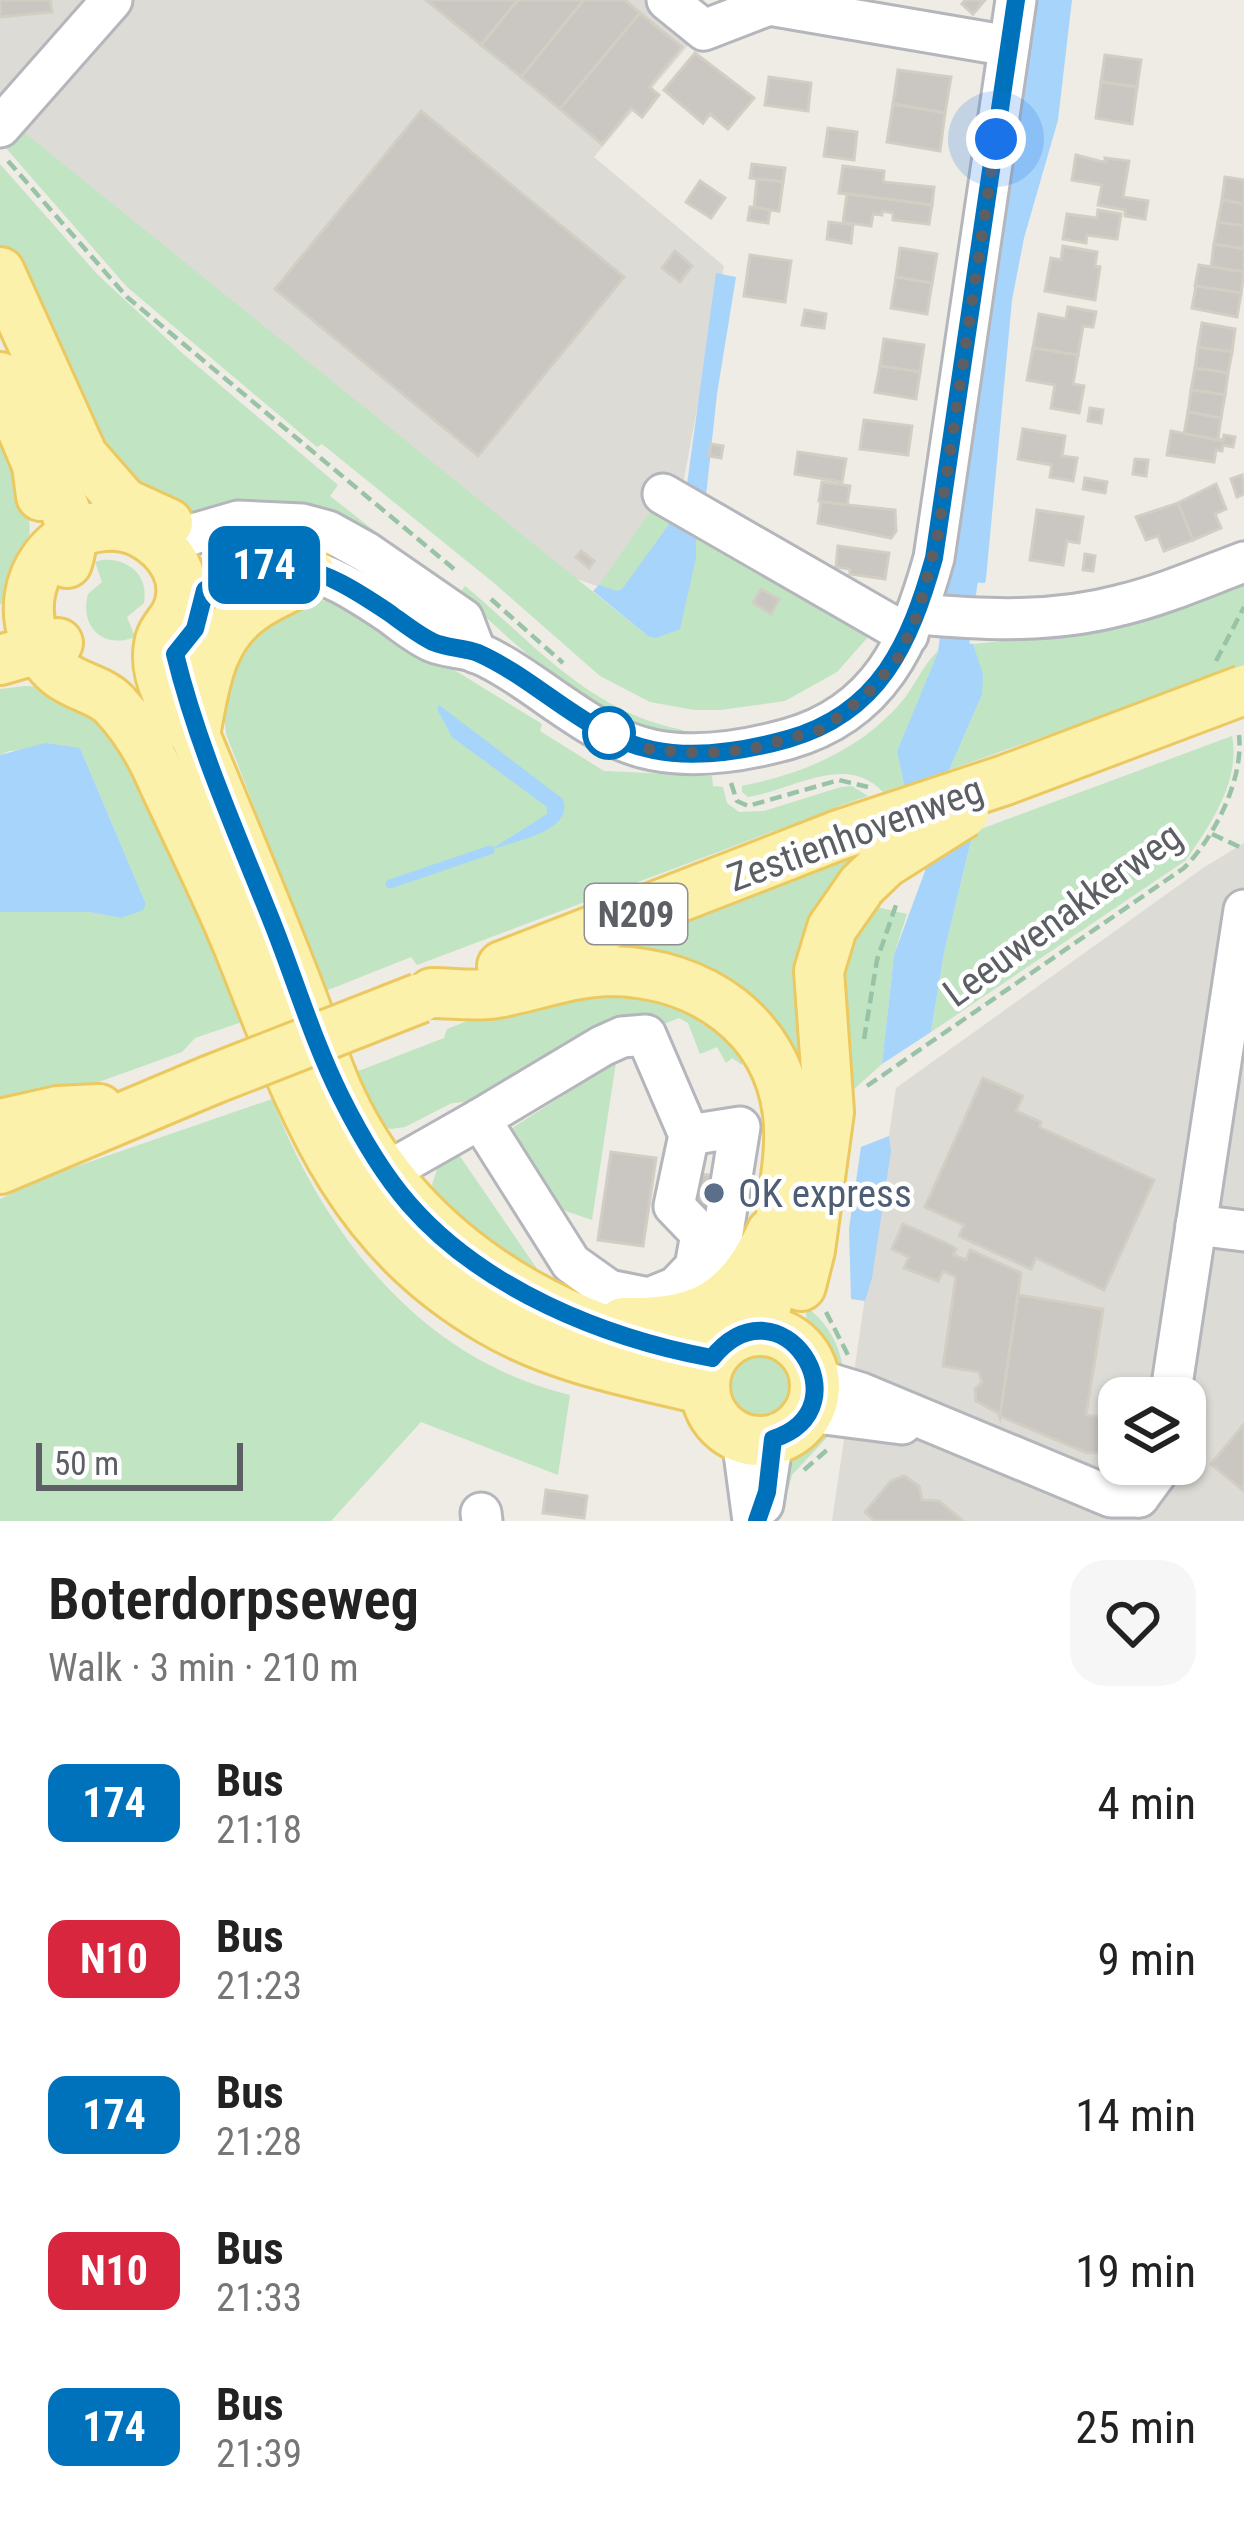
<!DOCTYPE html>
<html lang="en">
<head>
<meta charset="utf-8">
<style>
  :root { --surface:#fff; --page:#f6f6f6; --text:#222; --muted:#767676 }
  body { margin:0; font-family:"Roboto Condensed",sans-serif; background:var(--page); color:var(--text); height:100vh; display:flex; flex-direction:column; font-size:45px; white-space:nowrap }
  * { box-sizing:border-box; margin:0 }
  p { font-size:39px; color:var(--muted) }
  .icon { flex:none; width:66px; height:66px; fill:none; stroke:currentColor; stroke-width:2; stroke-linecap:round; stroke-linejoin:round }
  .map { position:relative; height:1521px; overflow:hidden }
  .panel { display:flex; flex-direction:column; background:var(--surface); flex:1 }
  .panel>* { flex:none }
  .badge { padding:0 24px; border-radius:18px; font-size:42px; line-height:78px }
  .fabs { position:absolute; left:1098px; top:1377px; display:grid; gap:24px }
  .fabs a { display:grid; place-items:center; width:108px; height:108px; border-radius:24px; background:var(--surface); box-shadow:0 3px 9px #0004; font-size:60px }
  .scale { position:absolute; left:36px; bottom:30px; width:207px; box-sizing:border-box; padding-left:12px; border:6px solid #5c5f64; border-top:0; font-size:33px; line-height:42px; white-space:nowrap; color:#5c5f64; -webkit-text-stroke:9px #fff; paint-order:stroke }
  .you { position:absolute; width:60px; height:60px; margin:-30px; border:9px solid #fff; border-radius:50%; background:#1a73e8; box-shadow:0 0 0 18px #1a73e833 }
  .map>.badge { position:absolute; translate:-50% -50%; box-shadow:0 0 0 6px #fff }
  .round { display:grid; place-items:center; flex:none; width:126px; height:126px; border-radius:36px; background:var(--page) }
  .headline { display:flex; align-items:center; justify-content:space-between; height:204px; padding:0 48px }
  h1 { font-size:57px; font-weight:600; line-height:90px }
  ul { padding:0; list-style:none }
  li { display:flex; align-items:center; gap:36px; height:156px; padding:0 48px }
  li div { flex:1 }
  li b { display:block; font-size:45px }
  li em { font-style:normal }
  li .badge { min-width:132px; font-weight:700; text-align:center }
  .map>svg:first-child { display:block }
  .industrial { fill:#dddbd6; fill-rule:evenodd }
  .green { fill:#c1e4c3 }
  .water { fill:#a7d4fb }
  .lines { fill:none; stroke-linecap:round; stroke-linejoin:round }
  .stream { stroke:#a7d4fb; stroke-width:9 }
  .canal { stroke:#a7d4fb; stroke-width:30 }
  .building { fill:#cac6c1; stroke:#d2cec3; stroke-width:3 }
  .minor-casing { stroke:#b4b6bb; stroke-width:45 }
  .major-casing { stroke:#ebc960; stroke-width:54 }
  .path { stroke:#99c3a6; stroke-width:4.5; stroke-dasharray:12 6; stroke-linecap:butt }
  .minor { stroke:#fff; stroke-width:39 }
  .major { stroke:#fcf1ab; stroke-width:48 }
  .major-bridge-casing { stroke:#ebc960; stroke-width:54; stroke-linecap:butt }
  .major-bridge { stroke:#fcf1ab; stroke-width:48 }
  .line-casing { stroke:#fff; stroke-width:27 }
  .line { stroke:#0072bc; stroke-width:18 }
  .walk { stroke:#5c5f64; stroke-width:12; stroke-dasharray:0 21.6 }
  .stop-dot { fill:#fff; stroke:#0072bc; stroke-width:6 }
  .service-dot { fill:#5c6f8a; stroke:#fff; stroke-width:4.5 }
  .labels { text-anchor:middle; stroke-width:9; stroke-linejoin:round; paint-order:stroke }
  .shield { fill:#fff; stroke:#8d8f92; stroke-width:3 }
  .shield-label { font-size:36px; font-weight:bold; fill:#5c5f64 }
  .street-label { font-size:39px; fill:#5c5f64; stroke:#fff }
  .service-label { font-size:39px; fill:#4e5e75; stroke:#fff; text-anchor:start }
</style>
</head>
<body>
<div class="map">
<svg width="1244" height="1521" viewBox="0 0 1244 1521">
  <rect width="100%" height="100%" fill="#eeece4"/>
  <!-- industrial -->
  <g class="industrial">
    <polygon points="0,0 680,0 708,22 594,157 724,266 676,521 636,600 566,575 0,114"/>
    <path d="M1244,843V1521H832L896,1088L1203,868ZM1119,1398H1185V1464H1119Z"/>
  </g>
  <!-- green -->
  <g class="green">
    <polygon points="21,130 649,637 670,523 622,589 617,592 599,585 659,499 875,629 837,672 785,701 721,710 694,710 650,702 600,676 494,583 322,444 317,447 127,287 5,147"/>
    <polygon points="0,164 97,274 181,352 338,485 330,496 376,532 349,522 178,512 116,473 0,254"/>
    <path d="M0,409C22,475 54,545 0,605Z"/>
    <path d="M102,560C128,558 149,575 144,603L127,617L135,637C103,650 79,626 88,594L102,582L95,562Z"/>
    <polygon points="1244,583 1244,665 949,770 982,695 973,644 1065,635 1123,623"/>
    <path d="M465,586C536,645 589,712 683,730L682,736C592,716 525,655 460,593Z"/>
    <polygon points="318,599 355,609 542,724 540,731 604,771 712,776 713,786 723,787 727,803 739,812 764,811 841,787 852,786 868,796 836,807 836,811 771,832 417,965 411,957 313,996 274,858 226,734 223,707 225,687 250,636 301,603"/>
    <path d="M950,642H958V645L937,656L897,751L904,785L883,792C846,752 793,790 748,797L742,792V786C803,774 863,749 904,699C920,678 927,655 950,642Z"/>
    <polygon points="25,686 45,687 108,721 257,1017 195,1038 182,1052 71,1092 0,1111 0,912 89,912 121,918 146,904 80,748 9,751 0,755 0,689"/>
    <path d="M1232,736C1241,780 1210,826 1185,861L931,1032L944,953L973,832Z"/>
    <polygon points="863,848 843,887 818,1134 778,1022 744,992 590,956"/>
    <polygon points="864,904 907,914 894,955 882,1064 853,1090 843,1110 835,997"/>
    <polygon points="585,987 686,999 742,1047 742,1065 732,1058 726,1063 717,1047 700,1054 688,1023 679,1018 656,1027 649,1015 637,1016 488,1100 452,1103 405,1127 391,1129 375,1124 348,1075 444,1038 447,1029 520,1000"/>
    <polygon points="616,1062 592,1220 563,1210 509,1130"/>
    <path d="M272,1099C324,1235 422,1360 570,1395L558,1475L421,1422L331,1521H0V1199L40,1179Z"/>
    <polygon points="457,1152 544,1279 574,1282 643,1314 518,1272 437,1205 432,1184 439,1164"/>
    <path d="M810,1310C830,1325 842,1351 844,1376C817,1363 807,1341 806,1311Z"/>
    <circle cx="761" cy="1385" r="32"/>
    <polygon points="814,1431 833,1431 792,1475 780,1519 774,1516 790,1447"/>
  </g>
  <!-- water -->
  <g class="water">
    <polygon points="1031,0 1072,0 1058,120 1024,238 1012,300 986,579 985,583 968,582 950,551"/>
    <polygon points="716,273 736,277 717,394 706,496 687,484"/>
    <polygon points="670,523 696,535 696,558 680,629 656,638 649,637 593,591 599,585 617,591 622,589"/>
    <polygon points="958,642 973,644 983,674 982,695 949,770 973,832 944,953 931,1032 882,1064 894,955 925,871 928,849 904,785 897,751 937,655"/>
    <path d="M439,705L563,799C574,832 514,841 490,850L547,814V807L452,737L437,709Z"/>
    <polygon points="45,743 80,748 146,904 143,910 121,918 89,912 0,912 0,755"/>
    <polygon points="889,1136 891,1151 872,1278 865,1301 851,1299 849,1229 861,1147"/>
  </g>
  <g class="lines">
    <!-- stream -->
    <polyline class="stream" points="390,884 490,850"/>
    <!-- canal -->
    <polyline class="canal" points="948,689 969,535"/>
  </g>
  <!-- building -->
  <g class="building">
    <polygon points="0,0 50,0 52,12 0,17"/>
    <polygon points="426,0 518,0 481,45"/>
    <polygon points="518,0 584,0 521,77 481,45"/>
    <polygon points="584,0 625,0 640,13 560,109 521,77"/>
    <polygon points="965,0 985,0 973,14 962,4"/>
    <polygon points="640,13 682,47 649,87 659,95 642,117 631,108 602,144 560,109"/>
    <polygon points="695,53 754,98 728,129 710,114 703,123 664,90"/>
    <polygon points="1105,55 1141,60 1137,87 1101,82"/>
    <polygon points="898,70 951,77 945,113 893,104"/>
    <polygon points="769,77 811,83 808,111 765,105"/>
    <polygon points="1101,82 1137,87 1132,124 1096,118"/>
    <polygon points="893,104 945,113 940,151 887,142"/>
    <polygon points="421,111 624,277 478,456 275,289"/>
    <polygon points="828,128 857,132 854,160 824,156"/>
    <polygon points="1076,155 1099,161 1106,162 1105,158 1129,161 1123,197 1148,201 1145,219 1125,216 1125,210 1098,205 1102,185 1072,180"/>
    <polygon points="752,164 785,168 783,182 750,178"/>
    <polygon points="843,166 884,171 883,182 934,187 932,205 839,193"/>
    <polygon points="1225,177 1244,180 1244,204 1222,200"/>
    <polygon points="757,179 783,182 779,211 754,208"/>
    <polygon points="700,181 725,198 711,218 686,202"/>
    <polygon points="847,194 932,205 929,224 893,220 893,213 882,211 882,215 873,214 871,226 843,222"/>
    <polygon points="1222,200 1244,204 1244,226 1218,222"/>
    <polygon points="750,207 770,210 768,223 748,220"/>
    <polygon points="1098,210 1121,214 1117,239 1087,235 1086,243 1063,239 1067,214 1097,218"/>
    <polygon points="829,222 853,225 851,243 827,239"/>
    <polygon points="1218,222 1244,226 1244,249 1214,244"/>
    <polygon points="1214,244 1244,249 1244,272 1211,267"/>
    <polygon points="1063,246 1097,252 1095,266 1100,267 1095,300 1045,291 1051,258 1061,260"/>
    <polygon points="900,248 937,254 932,283 896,277"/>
    <polygon points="675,251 692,266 680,282 662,268"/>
    <polygon points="750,255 791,261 785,302 744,296"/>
    <polygon points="1199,265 1244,272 1241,293 1195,286"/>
    <polygon points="896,277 932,283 927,314 891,308"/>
    <polygon points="1196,286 1241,293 1237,317 1192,308"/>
    <polygon points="1068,307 1096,312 1093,327 1083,326 1078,355 1033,348 1039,314 1066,319"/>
    <polygon points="805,310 826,314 824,328 802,325"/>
    <polygon points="1202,323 1235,329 1232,352 1198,347"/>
    <polygon points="884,339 924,345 920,372 880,366"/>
    <polygon points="1198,347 1232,352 1228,373 1195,368"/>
    <polygon points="1033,348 1078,355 1073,384 1084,386 1079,413 1051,408 1055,385 1027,380"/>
    <polygon points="880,366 920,372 916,399 875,392"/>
    <polygon points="1195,368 1228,373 1225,395 1191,390"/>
    <polygon points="1191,390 1225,395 1221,418 1188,412"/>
    <polygon points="1090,408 1103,410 1101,423 1088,421"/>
    <polygon points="1188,412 1221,418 1218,438 1223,441 1184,434"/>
    <polygon points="864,420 912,426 908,455 860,449"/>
    <polygon points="1023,429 1065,436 1062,456 1077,458 1073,481 1050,477 1052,465 1018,459"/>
    <polygon points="1171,431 1223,441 1224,435 1235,437 1233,447 1223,445 1222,451 1216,450 1214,462 1167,455"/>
    <polygon points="711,444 723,446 721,458 709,456"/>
    <polygon points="798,452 846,459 842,482 795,474"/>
    <polygon points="1135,459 1148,460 1146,476 1133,474"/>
    <polygon points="1242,475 1244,494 1237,497 1231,479"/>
    <polygon points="1085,478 1107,482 1105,493 1083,489"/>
    <polygon points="822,482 850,486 847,505 819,501"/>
    <polygon points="1216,484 1226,509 1215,514 1221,528 1193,540 1178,503"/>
    <polygon points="821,502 895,510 896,531 891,538 818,523"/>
    <polygon points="1178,503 1193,540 1164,551 1158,536 1146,540 1136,517"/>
    <polygon points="1037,510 1083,517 1079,543 1067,541 1063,565 1030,560"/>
    <polygon points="838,546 889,553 885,579 850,574 850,569 836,567"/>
    <polygon points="581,551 594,561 589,568 576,557"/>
    <polygon points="1085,554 1095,556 1093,571 1083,570"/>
    <polygon points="761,589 779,599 771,614 753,603"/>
    <polygon points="983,1078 1023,1096 1016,1111 1041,1122 1039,1127 1154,1180 1104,1290 1036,1258 1031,1269 959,1236 964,1225 925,1207"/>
    <polygon points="611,1152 656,1158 643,1246 598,1240"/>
    <polygon points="693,1173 746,1180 741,1214 688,1208"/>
    <polygon points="903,1224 946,1243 956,1249 953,1255 966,1260 970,1250 1021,1273 1000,1418 998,1413 976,1401 975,1389 982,1382 979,1372 943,1366 956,1277 943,1271 938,1281 904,1268 909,1257 892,1249"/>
    <polygon points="1018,1295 1103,1309 1086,1415 1112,1419 1116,1424 1116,1441 1104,1452 1087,1453 1000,1416"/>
    <polygon points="1244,1424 1244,1491 1211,1464"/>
    <polygon points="904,1476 919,1486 922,1500 939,1501 963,1521 875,1521 865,1512 891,1481"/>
    <polygon points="546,1490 587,1496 584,1518 543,1513"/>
  </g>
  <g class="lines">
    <defs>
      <g id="minor">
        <polyline points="667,0 704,30 769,5 1009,46"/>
        <polyline points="0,127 112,0"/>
        <polyline points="663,494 908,635"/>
        <polyline points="183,537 238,521 302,524 328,531 366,552 463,619 476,653"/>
        <path d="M204,590C281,548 319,566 388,612C402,622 417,635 433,642C447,648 464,647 478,653C537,679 588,737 653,750C698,759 745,751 788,739C880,713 910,643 934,558L1016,0"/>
        <path d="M918,614C986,620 1054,623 1121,605C1163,595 1204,577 1244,562"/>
        <polyline points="385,1173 480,1119"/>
        <polyline points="1196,1225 1244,1231"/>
        <polyline points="676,1287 719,1257 740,1127 689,1135 646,1035 622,1037 602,1046 480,1119 571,1263 609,1290 649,1298 676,1287 695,1267 701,1234 674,1206 689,1135"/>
        <polyline points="815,1379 861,1393 1111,1497 1139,1497"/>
        <polyline points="1170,1398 1244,910"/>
        <polyline points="809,1412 902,1424"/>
        <polyline points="742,1438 753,1521"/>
        <polyline points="1139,1497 1156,1474 1158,1464"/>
        <polyline points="763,1504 773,1439"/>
        <polyline points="481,1513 482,1521"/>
      </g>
      <g id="major">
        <polyline points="0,272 83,456 124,503 168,523"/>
        <polyline points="0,377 37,465 41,496"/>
        <path d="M37,465C60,492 80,527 67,563"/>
        <polyline points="0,660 58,643"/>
        <path d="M190,704L195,735C228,814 261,893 292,972C308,1012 321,1053 338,1092C404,1239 547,1328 702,1356"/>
        <path d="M195,735C175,712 153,678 159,645C161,632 170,625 176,614C192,580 171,548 140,532C120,523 100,524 79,532C22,557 11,632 59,673C76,687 99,689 114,704C130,721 145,744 155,764C182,824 213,884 238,945C300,1098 338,1231 490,1320C556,1359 632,1372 705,1390"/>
        <path d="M195,735C204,688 209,636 253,607C271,594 292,588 311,574"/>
        <polyline points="502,966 839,835"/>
        <path d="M432,993C453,993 476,997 497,993C536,986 572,971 613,971C700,973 777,1024 788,1114C792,1148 785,1181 781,1214C777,1258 772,1288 760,1331"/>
        <polyline points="0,1124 58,1111 99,1109"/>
        <polyline points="0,1169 211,1080"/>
        <polyline points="801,1286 810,1250 829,1112 819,971 832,928 862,885"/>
        <path d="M623,1322C700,1324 738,1304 771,1233"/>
        <circle cx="760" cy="1386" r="55"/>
      </g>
    </defs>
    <!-- minor casing -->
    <use href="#minor" class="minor-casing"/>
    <!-- major casing -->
    <use href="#major" class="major-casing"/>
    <!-- path -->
    <g class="path">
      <polyline points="8,161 127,297 454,569"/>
      <polyline points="491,599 563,663"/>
      <polyline points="1216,661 1244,607"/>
      <polyline points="731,783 737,801 748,806 839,780 868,787"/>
      <polyline points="1212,834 1244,849"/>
      <polyline points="864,1039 877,960 896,905"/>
      <path d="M867,1086L1184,868C1214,838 1244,779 1239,735"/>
      <polyline points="826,1312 848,1355"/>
      <polyline points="804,1470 827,1450"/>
    </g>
    <!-- minor -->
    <use href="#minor" class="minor"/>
    <!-- major -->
    <use href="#major" class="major"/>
    <defs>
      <g id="major-bridge">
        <polyline points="839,835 1005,780 1244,690"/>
        <polyline points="862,885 885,863 964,813"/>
        <polyline points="211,1080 420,998"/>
      </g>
    </defs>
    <!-- major-bridge casing -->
    <use href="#major-bridge" class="major-bridge-casing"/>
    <!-- major-bridge -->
    <use href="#major-bridge" class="major-bridge"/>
  </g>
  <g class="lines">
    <defs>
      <path id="line" d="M757,1521L767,1492L773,1439C868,1408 780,1274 712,1358C604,1338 483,1289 409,1204C382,1173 359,1133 341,1097C314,1043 296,983 274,927C238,836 198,748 175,654L195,629L205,590C282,548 319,566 388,612C402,622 418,635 433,642C447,648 464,648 478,653C537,679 588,737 653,750C697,759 745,751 788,739C880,713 910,643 934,558L1016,0"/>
    </defs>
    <!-- line casing -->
    <use href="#line" class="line-casing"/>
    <!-- line -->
    <use href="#line" class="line"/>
    <!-- walk -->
    <polyline class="walk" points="609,733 652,750 706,753 751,749 823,729 867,694 897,660 918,614 938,534 996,139"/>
  </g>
  <!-- markers -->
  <circle class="stop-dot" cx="609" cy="733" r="24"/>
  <circle class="service-dot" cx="714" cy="1193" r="12"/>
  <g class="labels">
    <!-- shield labels -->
    <rect class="shield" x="585" y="884" width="102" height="60" rx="9"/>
    <g class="shield-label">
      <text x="636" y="927">N209</text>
    </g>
    <!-- street labels -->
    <g class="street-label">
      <text transform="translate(855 833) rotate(-20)" y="14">Zestienhovenweg</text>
      <text transform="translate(1062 914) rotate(-36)" y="14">Leeuwenakkerweg</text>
    </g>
    <!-- service labels -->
    <g class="service-label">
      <text x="738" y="1207">OK express</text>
    </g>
  </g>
</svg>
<div class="fabs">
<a><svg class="icon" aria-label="layers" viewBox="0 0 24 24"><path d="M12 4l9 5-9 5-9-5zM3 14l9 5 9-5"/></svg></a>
</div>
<div class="scale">50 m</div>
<div class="you" style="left:996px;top:139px"></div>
<b class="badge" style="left:264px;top:565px;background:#0072bc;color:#fff">174</b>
</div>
<section class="panel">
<div class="headline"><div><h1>Boterdorpseweg</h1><p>Walk · 3 min · 210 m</p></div><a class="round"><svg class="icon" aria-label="heart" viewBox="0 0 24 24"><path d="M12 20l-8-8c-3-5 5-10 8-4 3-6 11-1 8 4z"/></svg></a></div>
<ul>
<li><span class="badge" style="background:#0072bc;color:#fff">174</span><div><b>Bus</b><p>21:18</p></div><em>4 min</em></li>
<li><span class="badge" style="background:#d7263d;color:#fff">N10</span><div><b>Bus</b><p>21:23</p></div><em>9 min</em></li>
<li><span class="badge" style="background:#0072bc;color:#fff">174</span><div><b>Bus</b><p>21:28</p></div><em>14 min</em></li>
<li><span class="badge" style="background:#d7263d;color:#fff">N10</span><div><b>Bus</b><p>21:33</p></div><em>19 min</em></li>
<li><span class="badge" style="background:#0072bc;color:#fff">174</span><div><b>Bus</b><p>21:39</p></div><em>25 min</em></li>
</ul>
</section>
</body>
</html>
